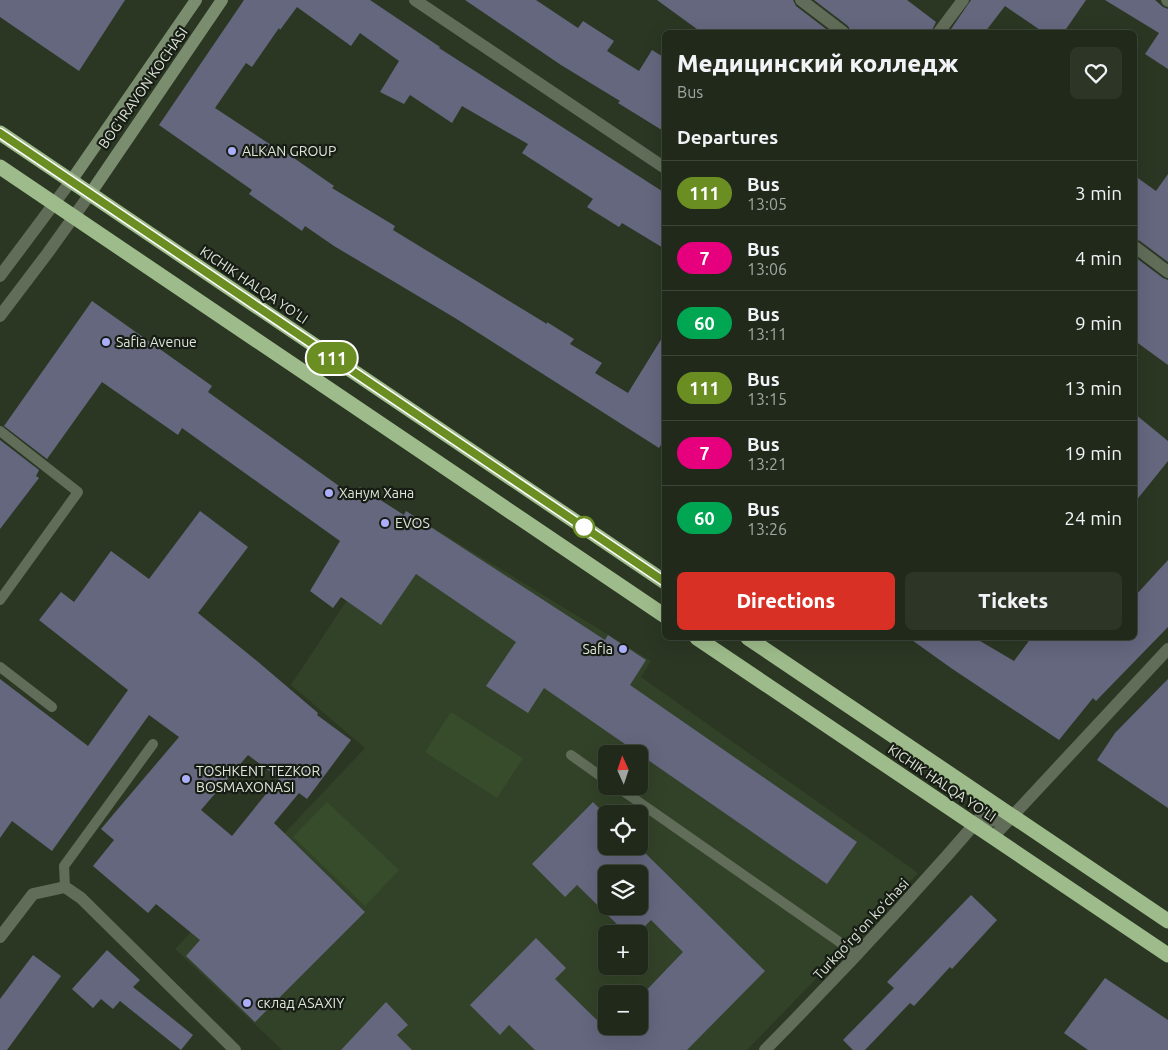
<!DOCTYPE html>
<html lang="en">
<head>
<meta charset="utf-8">
<style>
  :root { --surface:#20291a; --page:#2d3527; --text:#f1f3f6; --muted:#a2a6a2; --line:#3d4539; --accent:#d93025 }
  body { margin:0; font-family:Ubuntu,sans-serif; background:var(--page); color:var(--text); height:100vh; display:flex; flex-direction:column; font-size:19px; white-space:nowrap }
  * { box-sizing:border-box; margin:0 }
  p { font-size:16px; color:var(--muted) }
  .icon { flex:none; width:28px; height:28px; fill:none; stroke:currentColor; stroke-width:2; stroke-linecap:round; stroke-linejoin:round }
  .map { position:relative; flex:1; overflow:hidden }
  .side { position:absolute; left:662px; top:30px; width:475px; height:610px; display:flex; flex-direction:column; background:var(--surface); border-radius:8px; box-shadow:0 5px 20px #0002,0 0 0 1px var(--line) }
  .side>* { flex:none }
  .badge { padding:0 10px; border-radius:16px; font-size:18px; line-height:32px }
  .needle { width:32px; rotate:357deg }
  .controls { position:absolute; left:598px; top:745px; display:grid; gap:10px }
  .controls a { display:grid; place-items:center; width:50px; height:50px; border-radius:8px; background:var(--surface); box-shadow:0 5px 20px #0002,0 0 0 1px var(--line); font-size:25px }
  .map>.badge { position:absolute; translate:-50% -50%; box-shadow:0 0 0 2px #fff }
  h2 { padding:0 15px; font-size:19px; line-height:45px }
  .round { display:grid; place-items:center; flex:none; width:52px; height:52px; border-radius:8px; background:var(--page) }
  .summary { display:flex; align-items:center; justify-content:space-between; height:85px; padding:0 15px }
  h1 { font-size:24px; font-weight:800; line-height:38px }
  .cta { display:flex; gap:10px; margin-top:auto; padding:10px 15px }
  .cta a { flex:1; height:58px; border-radius:8px; background:var(--accent); color:#fff; font-size:20px; font-weight:800; line-height:58px; text-align:center }
  .cta a+a { background:var(--page); color:var(--text) }
  ul { padding:0; list-style:none }
  li { display:flex; align-items:center; gap:15px; height:65px; padding:0 15px; border-top:1px solid var(--line) }
  li div { flex:1 }
  li b { display:block; font-size:19px }
  li em { font-style:normal }
  li .badge { min-width:55px; font-weight:700; text-align:center }
  .map>svg:first-child { display:block }
  .built { fill:#324228; fill-rule:evenodd }
  .green { fill:#374c2a }
  .building { fill:#65677f; fill-rule:evenodd }
  .lines { fill:none; stroke-linecap:round; stroke-linejoin:round }
  .lane { stroke:#616d59; stroke-width:10 }
  .street { stroke:#616d59; stroke-width:12 }
  .secondary { stroke:#7a8d6e; stroke-width:12 }
  .highway { stroke:#9ebc8b; stroke-width:15 }
  .line-casing { stroke:#fff; stroke-width:11 }
  .line { stroke:#6b8e23; stroke-width:8 }
  .poi-dot { fill:#abaffb; stroke:#171d14; stroke-width:2 }
  .stop-dot { fill:#fff; stroke:#6b8e23; stroke-width:2.5 }
  .labels { text-anchor:middle; stroke-width:4.5; stroke-linejoin:round; paint-order:stroke }
  .street-label { font-size:14px; fill:#dee6d9; stroke:#171d14 }
  .poi-label { font-size:14px; fill:#dee6d9; stroke:#171d14; text-anchor:start }
</style>
</head>
<body>
<div class="map">
<svg width="1168" height="1050" viewBox="0 0 1168 1050">
  <rect width="100%" height="100%" fill="#2b3723"/>
  <!-- built -->
  <path class="built" d="M406,511L651,661L641,677L918,873L747,1050H282L175,949L365,748L291,685ZM606,754H639V786H606ZM606,814H639V846H606ZM606,874H639V906H606ZM606,934H639V966H606ZM606,994H639V1026H606Z"/>
  <!-- green -->
  <g class="green">
    <polygon points="451,712 523,758 497,798 425,752"/>
    <polygon points="327,802 399,870 365,906 293,837"/>
  </g>
  <!-- building -->
  <g class="building">
    <polygon points="0,0 125,0 79,71 0,17"/>
    <polygon points="244,0 370,0 440,47 439,48 665,193 665,249 622,223 619,227 587,207 593,199 522,153 528,144 462,106 452,123 410,95 404,104 380,92 399,61 360,33 351,46 297,7 280,30 279,28 252,67 246,63 215,108 280,151 281,149 334,186 332,188 395,226 393,230 547,324 547,322 574,339 570,344 602,363 595,373 628,393 665,333 665,438 659,448 455,318 334,246 305,226 302,231 249,194 252,190 159,125"/>
    <polygon points="465,0 536,0 578,28 583,21 614,41 607,51 639,71 652,50 665,58 665,132 618,103 620,101 561,65"/>
    <polygon points="657,0 793,0 796,6 830,32 701,32"/>
    <polygon points="814,0 907,0 936,22 931,32 851,32 848,26"/>
    <polygon points="971,0 1086,0 1064,32 1043,32 1005,6 985,32 949,32"/>
    <polygon points="1105,0 1155,0 1163,7 1168,9 1168,69 1145,54 1159,33"/>
    <polygon points="1168,174 1168,262 1140,241 1135,239 1135,176 1156,191"/>
    <polygon points="1135,257 1163,278 1168,280 1168,365 1135,341"/>
    <polygon points="92,301 212,386 208,392 353,496 360,487 404,515 406,511 605,640 608,635 646,660 630,685 857,842 827,884 544,688 528,713 486,686 516,642 416,574 381,625 341,597 333,608 310,591 340,541 182,428 178,435 102,382 47,459 4,426"/>
    <polygon points="1135,414 1168,441 1168,461 1135,502"/>
    <polygon points="0,440 39,470 36,476 39,478 0,529"/>
    <path d="M200,511L248,547L198,613L257,661L318,713L317,715L351,740L307,799L299,793L274,823L365,912L255,1022L186,956L200,940L156,904L148,913L93,866L114,840L101,829L179,737L149,715L52,851L12,821L0,838V679L88,746L128,690L39,620L61,592L74,602L111,551L149,579ZM248,755L279,778L232,836L201,810Z"/>
    <polygon points="1168,560 1168,627 1096,701 1093,698 1059,740 951,668 909,638 975,638 1014,661 1031,638 1135,638 1135,596"/>
    <polygon points="1168,679 1168,808 1097,760 1115,733"/>
    <path d="M593,802L606,815V846H638L765,971L687,1050H535L509,1025L500,1035L470,1005L536,938L566,968L555,979L603,1026H639V998L683,952L651,920L637,934H627L577,885L565,897L532,864ZM606,874H639V906H606Z"/>
    <polygon points="971,895 997,920 952,969 950,967 914,1006 910,1003 865,1050 853,1050 843,1040 894,988 887,982"/>
    <polygon points="107,950 140,980 133,987 193,1035 181,1050 120,1001 113,1009 101,999 93,1008 72,989"/>
    <polygon points="33,955 61,976 7,1050 0,1050 0,999"/>
    <polygon points="1105,978 1168,1020 1168,1050 1088,1050 1064,1033"/>
    <polygon points="386,1002 408,1025 397,1035 412,1050 341,1050"/>
  </g>
  <g class="lines">
    <!-- lane -->
    <g class="lane">
      <polyline points="0,431 78,492 0,600"/>
      <polyline points="0,667 52,707"/>
      <polyline points="571,755 606,780"/>
      <polyline points="616,786 858,955"/>
      <polyline points="65,887 64,866 153,744"/>
    </g>
    <!-- street -->
    <g class="street">
      <polyline points="415,0 665,168"/>
      <polyline points="801,0 843,32"/>
      <polyline points="1167,0 1168,1"/>
      <polyline points="939,32 963,0"/>
      <polyline points="1135,247 1168,272"/>
      <polyline points="0,276 71,181"/>
      <polyline points="0,316 47,254 90,194"/>
      <polyline points="975,825 1012,816"/>
      <polyline points="993,837 1168,649"/>
      <polyline points="0,937 33,894 65,887 81,898 235,1050"/>
      <path d="M765,1050C844,970 920,888 993,803"/>
    </g>
    <!-- secondary -->
    <g class="secondary">
      <polyline points="71,181 196,0"/>
      <polyline points="90,194 222,0"/>
    </g>
    <!-- highway -->
    <g class="highway">
      <polyline points="0,133 665,582"/>
      <polyline points="0,167 665,616"/>
      <polyline points="697,638 1168,955"/>
      <polyline points="748,638 1168,921"/>
    </g>
  </g>
  <g class="lines">
    <defs>
      <polyline id="line" points="0,133 665,582"/>
    </defs>
    <!-- line casing -->
    <use href="#line" class="line-casing"/>
    <!-- line -->
    <use href="#line" class="line"/>
  </g>
  <!-- markers -->
  <g class="poi-dot">
    <circle cx="232" cy="151" r="5"/>
    <circle cx="106" cy="342" r="5"/>
    <circle cx="329" cy="493" r="5"/>
    <circle cx="385" cy="523" r="5"/>
    <circle cx="623" cy="649" r="5"/>
    <circle cx="186" cy="779" r="5"/>
    <circle cx="247" cy="1003" r="5"/>
  </g>
  <circle class="stop-dot" cx="584" cy="527" r="10"/>
  <g class="labels">
    <!-- street labels -->
    <g class="street-label">
      <text transform="translate(143 88) rotate(-55)" y="5">BOG'IRAVON KOCHASI</text>
      <text transform="translate(254 285) rotate(34)" y="5">KICHIK HALQA YO'LI</text>
      <text transform="translate(942 783) rotate(34)" y="5">KICHIK HALQA YO'LI</text>
      <text transform="translate(861 929) rotate(-47)" y="5">Turkqoʻrgʻon koʻchasi</text>
    </g>
    <!-- poi labels -->
    <g class="poi-label">
      <text x="242" y="156">ALKAN GROUP</text>
      <text x="116" y="347">Safia Avenue</text>
      <text x="339" y="498">Ханум Хана</text>
      <text x="395" y="528">EVOS</text>
      <text x="613" y="654" text-anchor="end">Safia</text>
      <text x="196" y="776">TOSHKENT TEZKOR<tspan x="196" dy="16">BOSMAXONASI</tspan></text>
      <text x="257" y="1008">склад ASAXIY</text>
    </g>
  </g>
</svg>
<div class="controls">
<a><svg class="needle" viewBox="-14 -14 28 28"><path d="M0-13l5 13h-10z" fill="#e53935"/><path d="M0 13l5-13h-10z" fill="#a2a6a2"/></svg></a>
<a><svg class="icon" aria-label="locate" viewBox="0 0 24 24"><circle cx="12" cy="12" r="6"/><path d="M12 2v4M12 18v4M2 12h4M18 12h4"/></svg></a>
<a><svg class="icon" aria-label="layers" viewBox="0 0 24 24"><path d="M12 4l9 5-9 5-9-5zM3 14l9 5 9-5"/></svg></a>
<a>+</a>
<a>−</a>
</div>
<b class="badge" style="left:332px;top:358px;background:#6b8e23;color:#fff">111</b>
<section class="side">
<div class="summary"><div><h1>Медицинский колледж</h1><p>Bus</p></div><a class="round"><svg class="icon" aria-label="heart" viewBox="0 0 24 24"><path d="M12 20l-8-8c-3-5 5-10 8-4 3-6 11-1 8 4z"/></svg></a></div>
<h2>Departures</h2>
<ul>
<li><span class="badge" style="background:#6b8e23;color:#fff">111</span><div><b>Bus</b><p>13:05</p></div><em>3 min</em></li>
<li><span class="badge" style="background:#e6007e;color:#fff">7</span><div><b>Bus</b><p>13:06</p></div><em>4 min</em></li>
<li><span class="badge" style="background:#00a651;color:#fff">60</span><div><b>Bus</b><p>13:11</p></div><em>9 min</em></li>
<li><span class="badge" style="background:#6b8e23;color:#fff">111</span><div><b>Bus</b><p>13:15</p></div><em>13 min</em></li>
<li><span class="badge" style="background:#e6007e;color:#fff">7</span><div><b>Bus</b><p>13:21</p></div><em>19 min</em></li>
<li><span class="badge" style="background:#00a651;color:#fff">60</span><div><b>Bus</b><p>13:26</p></div><em>24 min</em></li>
</ul>
<div class="cta"><a>Directions</a><a>Tickets</a></div>
</section>
</div>
</body>
</html>
